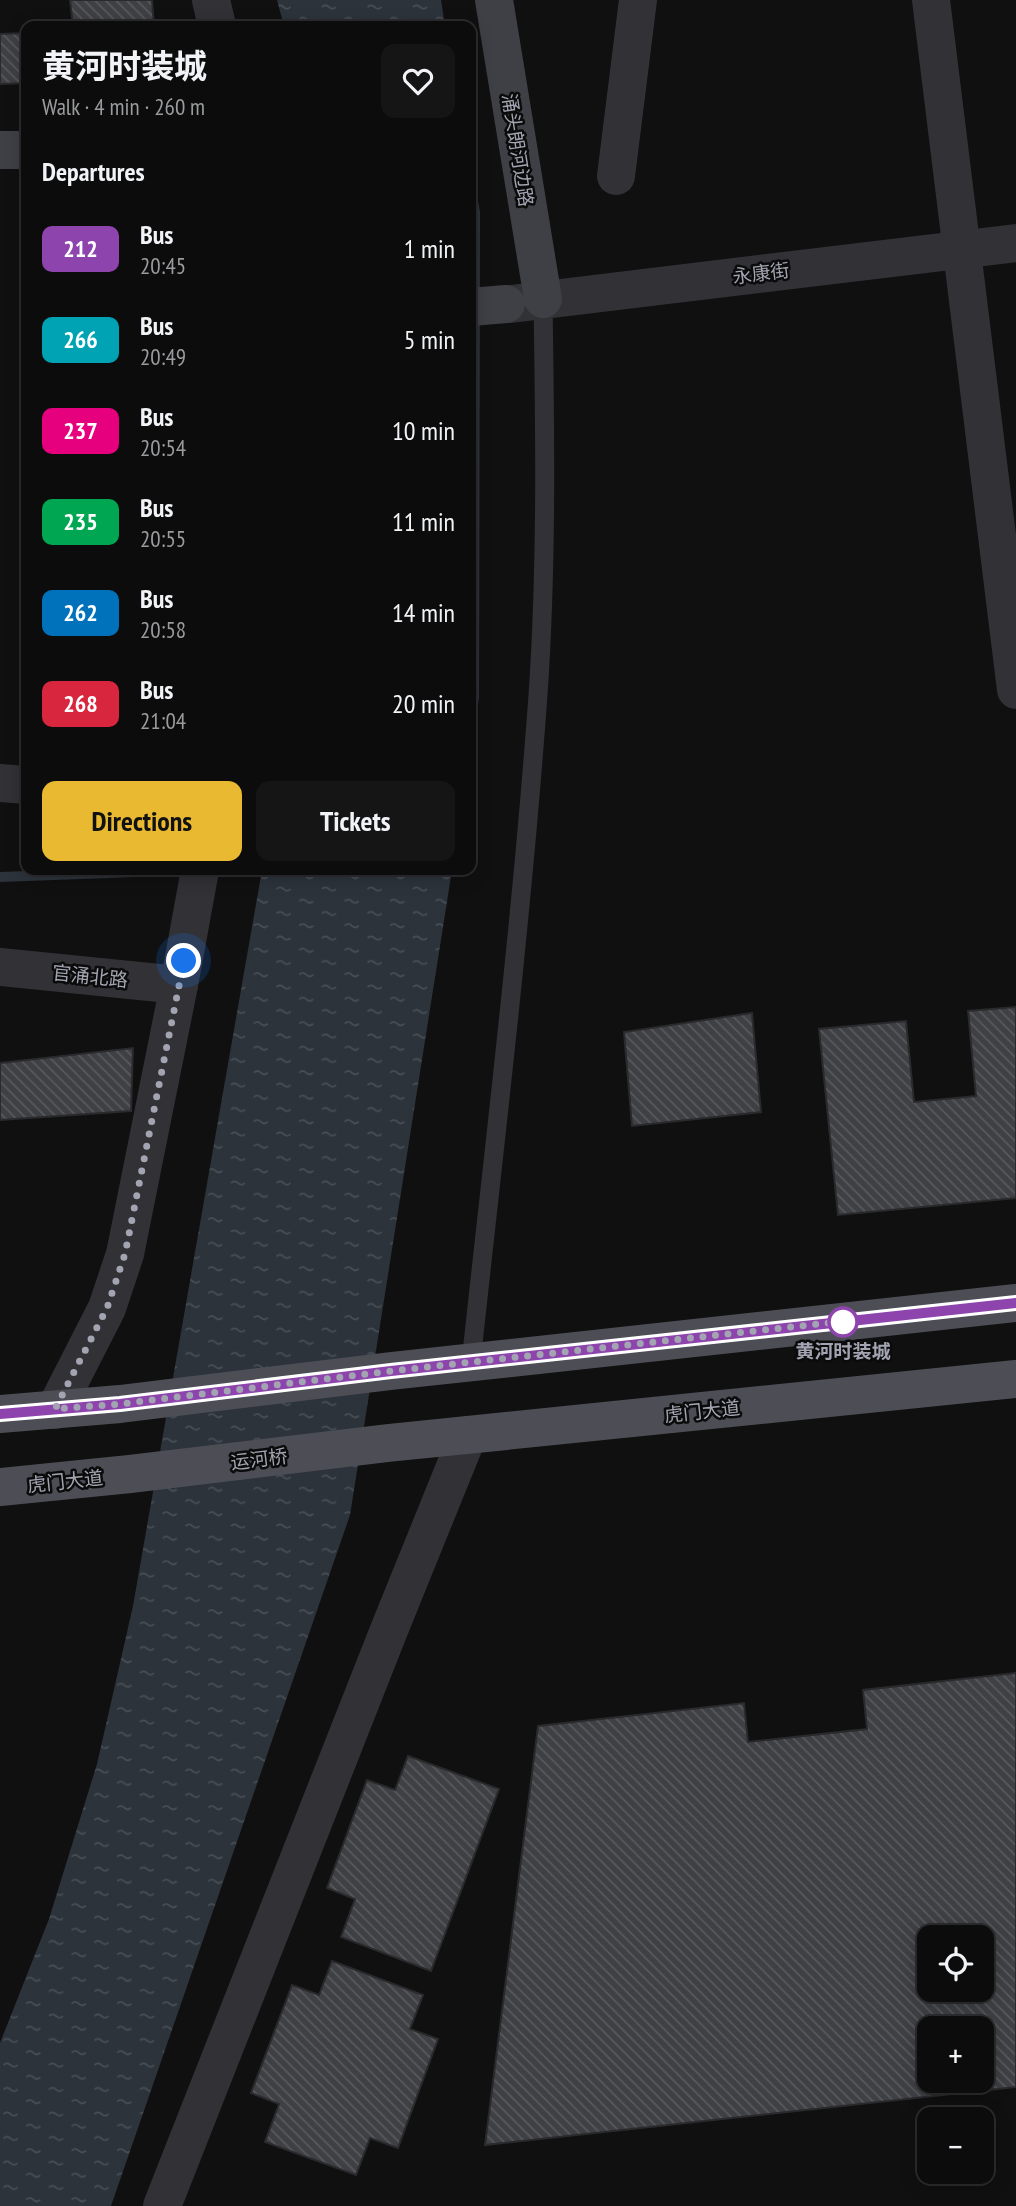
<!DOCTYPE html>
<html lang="en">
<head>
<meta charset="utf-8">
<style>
  :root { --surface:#0c0c0d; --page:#151516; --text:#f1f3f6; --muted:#9a9b9d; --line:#2c2c2e; --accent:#e8b931 }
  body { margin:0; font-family:"PT Sans Narrow","Noto Sans SC",sans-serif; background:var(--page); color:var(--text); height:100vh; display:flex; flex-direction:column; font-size:26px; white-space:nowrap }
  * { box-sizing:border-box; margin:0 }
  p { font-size:23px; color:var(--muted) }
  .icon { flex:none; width:38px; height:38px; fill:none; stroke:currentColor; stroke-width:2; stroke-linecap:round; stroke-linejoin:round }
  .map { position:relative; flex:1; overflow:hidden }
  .sheet { position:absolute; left:21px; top:21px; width:455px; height:854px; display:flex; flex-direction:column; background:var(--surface); border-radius:14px; box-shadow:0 4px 18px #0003,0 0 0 2px var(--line) }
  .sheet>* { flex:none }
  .badge { padding:0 14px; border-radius:10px; font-size:24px; line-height:46px }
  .tools { position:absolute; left:917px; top:1925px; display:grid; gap:14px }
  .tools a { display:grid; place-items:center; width:77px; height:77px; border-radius:14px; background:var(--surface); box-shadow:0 4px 18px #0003,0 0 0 2px var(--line); font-size:35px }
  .you { position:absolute; width:35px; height:35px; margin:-18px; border:5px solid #fff; border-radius:50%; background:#1a73e8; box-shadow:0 0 0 10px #1a73e833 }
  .map>.badge { position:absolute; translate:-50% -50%; box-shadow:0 0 0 4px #fff }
  h2 { padding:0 21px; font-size:26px; line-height:63px }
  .round { display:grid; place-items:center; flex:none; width:74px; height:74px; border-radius:14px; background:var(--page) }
  .summary { display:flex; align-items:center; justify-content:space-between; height:119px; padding:0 21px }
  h1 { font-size:33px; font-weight:700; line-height:52px }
  .button { display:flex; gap:14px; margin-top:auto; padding:14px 21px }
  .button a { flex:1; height:80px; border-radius:14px; background:var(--accent); color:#111; font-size:28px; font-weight:700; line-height:80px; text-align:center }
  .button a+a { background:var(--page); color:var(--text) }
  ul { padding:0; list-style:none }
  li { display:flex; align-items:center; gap:21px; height:91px; padding:0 21px }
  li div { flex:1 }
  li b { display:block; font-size:26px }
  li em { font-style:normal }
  li .badge { min-width:77px; font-weight:700; text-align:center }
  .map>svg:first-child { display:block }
  .water { fill:url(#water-ripples) }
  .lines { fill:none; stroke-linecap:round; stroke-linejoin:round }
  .stream { stroke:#2c333b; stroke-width:10 }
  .building { fill:url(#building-back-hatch); stroke:#2a2a2d; stroke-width:2; fill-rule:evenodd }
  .lane { stroke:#313136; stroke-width:19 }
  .street { stroke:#313136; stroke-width:38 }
  .secondary { stroke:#3f4046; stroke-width:38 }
  .primary { stroke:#4d4e55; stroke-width:38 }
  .line-casing { stroke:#fff; stroke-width:16 }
  .line { stroke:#8e44ad; stroke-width:10 }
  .walk { stroke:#a2a5b1; stroke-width:7; stroke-dasharray:0 12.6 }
  .stop-dot { fill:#fff; stroke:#8e44ad; stroke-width:3.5 }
  .labels { text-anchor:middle; stroke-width:5; stroke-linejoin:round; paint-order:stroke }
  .street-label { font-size:19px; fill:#a2a5b1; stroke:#0b0b0c }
  .stop-label { font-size:19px; font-weight:bold; fill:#a2a5b1; stroke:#0b0b0c }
</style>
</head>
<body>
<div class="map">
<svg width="1016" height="2206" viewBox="0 0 1016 2206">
  <defs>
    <pattern id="water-ripples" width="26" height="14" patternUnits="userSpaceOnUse" patternTransform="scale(1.75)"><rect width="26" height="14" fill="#2c333b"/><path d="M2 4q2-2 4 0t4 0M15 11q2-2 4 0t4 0" fill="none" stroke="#474e55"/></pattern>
    <pattern id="building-back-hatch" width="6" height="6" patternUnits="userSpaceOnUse" patternTransform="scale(1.75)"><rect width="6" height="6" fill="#3f4044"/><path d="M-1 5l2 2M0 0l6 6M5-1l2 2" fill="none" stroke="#58595d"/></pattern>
  </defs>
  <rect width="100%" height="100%" fill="#101011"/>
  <!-- water -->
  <g class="water">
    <polygon points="277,0 441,0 445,26 284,26"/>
    <polygon points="471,162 480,212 479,698 471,751"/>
    <polygon points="262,870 452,870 350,1515 111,2206 0,2206 0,2043 49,1919 97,1764 133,1606"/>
  </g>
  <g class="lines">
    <!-- stream -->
    <polyline class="stream" points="0,877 188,870"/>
  </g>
  <!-- building -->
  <g class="building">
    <polygon points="70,0 152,0 154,26 73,26"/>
    <polygon points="26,33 26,83 0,84 0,34"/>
    <polygon points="1016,1007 1016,1198 838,1215 819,1029 906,1021 914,1102 976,1096 968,1011"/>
    <polygon points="752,1013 761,1112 632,1126 624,1032"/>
    <polygon points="133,1048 131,1111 0,1120 0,1063"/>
    <path d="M1016,1673V2087L485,2145L538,1726L744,1703L748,1742L867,1729L863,1690ZM929,1937H982V1990H929ZM929,2028H982V2081H929Z"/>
    <polygon points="408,1756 499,1789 431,1971 341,1937 355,1899 327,1888 367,1780 395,1790"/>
    <polygon points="332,1961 423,1995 410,2029 438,2039 398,2148 370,2138 356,2175 265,2142 279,2104 251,2093 292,1985 319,1995"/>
  </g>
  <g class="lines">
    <!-- lane -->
    <path class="lane" d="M471,1362C495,1140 522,917 538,695C547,564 545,431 543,299"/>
    <!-- street -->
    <g class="street">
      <polyline points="211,0 217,26"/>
      <polyline points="931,0 1016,690"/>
      <polyline points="616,176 638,0"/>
      <polyline points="511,304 1016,243"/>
      <polyline points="0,783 26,785"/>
      <polyline points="0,967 179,985"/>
      <polyline points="55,1410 107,1308 125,1254 179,985 200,870"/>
      <polyline points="162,2206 389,1630 468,1435"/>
    </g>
    <!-- secondary -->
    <g class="secondary">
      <polyline points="494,0 543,299"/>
      <polyline points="0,150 26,150"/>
      <polyline points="471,307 506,304"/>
    </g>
    <!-- primary -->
    <g class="primary">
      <polyline points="0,1414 120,1404 391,1371 1016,1303"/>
      <polyline points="0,1487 130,1474 388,1443 1016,1379"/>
    </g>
  </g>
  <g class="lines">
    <defs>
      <polyline id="line" points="0,1414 120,1404 391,1371 1016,1303"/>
    </defs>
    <!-- line casing -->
    <use href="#line" class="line-casing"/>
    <!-- line -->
    <use href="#line" class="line"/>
    <!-- walk -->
    <polyline class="walk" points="184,961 125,1254 107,1308 55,1409 120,1404 391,1371 855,1320 843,1322"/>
  </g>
  <!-- markers -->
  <circle class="stop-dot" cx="843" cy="1322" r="14"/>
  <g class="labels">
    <!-- street labels -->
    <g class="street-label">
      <text transform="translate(518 150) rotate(81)" y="7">涌头朗河边路</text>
      <text transform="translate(761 273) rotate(-7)" y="7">永康街</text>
      <text transform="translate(90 976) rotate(6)" y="7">官涌北路</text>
      <text transform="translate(702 1411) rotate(-6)" y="7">虎门大道</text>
      <text transform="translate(259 1459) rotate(-7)" y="7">运河桥</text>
      <text transform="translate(65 1481) rotate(-6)" y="7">虎门大道</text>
    </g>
    <!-- stop labels -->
    <g class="stop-label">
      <text x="843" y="1358">黄河时装城</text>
    </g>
  </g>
</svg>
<div class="tools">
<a><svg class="icon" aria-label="locate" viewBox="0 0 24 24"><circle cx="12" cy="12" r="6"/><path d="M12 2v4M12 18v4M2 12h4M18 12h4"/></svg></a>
<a>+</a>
<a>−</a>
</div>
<div class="you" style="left:184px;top:961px"></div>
<section class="sheet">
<div class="summary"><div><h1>黄河时装城</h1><p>Walk · 4 min · 260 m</p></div><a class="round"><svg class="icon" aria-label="heart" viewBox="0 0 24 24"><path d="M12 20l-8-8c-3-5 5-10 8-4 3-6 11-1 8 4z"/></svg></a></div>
<h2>Departures</h2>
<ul>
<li><span class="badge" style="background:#8e44ad;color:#fff">212</span><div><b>Bus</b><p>20:45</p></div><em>1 min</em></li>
<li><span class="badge" style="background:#00a3b4;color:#fff">266</span><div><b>Bus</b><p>20:49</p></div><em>5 min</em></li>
<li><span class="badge" style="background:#e6007e;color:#fff">237</span><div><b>Bus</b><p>20:54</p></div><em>10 min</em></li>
<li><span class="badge" style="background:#00a651;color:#fff">235</span><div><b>Bus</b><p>20:55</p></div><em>11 min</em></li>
<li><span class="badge" style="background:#0072bc;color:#fff">262</span><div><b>Bus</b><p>20:58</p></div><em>14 min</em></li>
<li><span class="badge" style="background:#d7263d;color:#fff">268</span><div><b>Bus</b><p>21:04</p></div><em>20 min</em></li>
</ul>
<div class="button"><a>Directions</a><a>Tickets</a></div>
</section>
</div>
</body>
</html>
